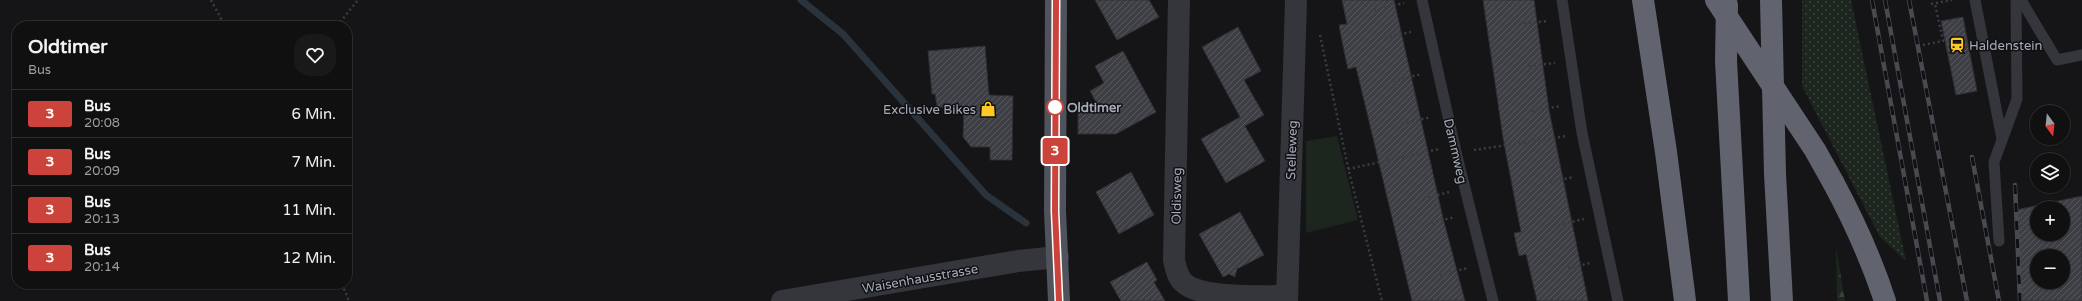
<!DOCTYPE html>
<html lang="de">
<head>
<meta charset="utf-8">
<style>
  :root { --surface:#101011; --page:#19191a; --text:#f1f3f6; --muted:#9c9d9f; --line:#303031 }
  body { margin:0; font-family:"Varela Round",sans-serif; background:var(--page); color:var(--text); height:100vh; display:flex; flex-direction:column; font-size:15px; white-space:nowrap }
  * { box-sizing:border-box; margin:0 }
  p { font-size:13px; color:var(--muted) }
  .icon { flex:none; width:22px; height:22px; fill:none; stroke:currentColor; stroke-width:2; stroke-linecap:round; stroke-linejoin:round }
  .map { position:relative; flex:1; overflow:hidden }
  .side { position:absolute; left:12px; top:21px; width:340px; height:268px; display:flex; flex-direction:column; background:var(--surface); border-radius:16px; box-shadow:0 1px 3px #0004,0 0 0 1px var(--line) }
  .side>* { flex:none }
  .badge { padding:0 8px; border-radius:3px; font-size:14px; line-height:26px }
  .needle { width:26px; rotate:165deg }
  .controls { position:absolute; left:2030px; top:105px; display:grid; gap:8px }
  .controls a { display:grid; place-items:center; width:40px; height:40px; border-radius:50%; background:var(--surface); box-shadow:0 1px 3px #0004,0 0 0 1px var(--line); font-size:20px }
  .map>.badge { position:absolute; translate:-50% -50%; box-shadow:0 0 0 2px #fff }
  .round { display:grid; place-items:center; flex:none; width:42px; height:42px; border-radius:16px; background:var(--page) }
  .overview { display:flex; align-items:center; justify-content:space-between; height:68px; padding:0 16px }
  h1 { font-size:19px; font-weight:700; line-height:30px }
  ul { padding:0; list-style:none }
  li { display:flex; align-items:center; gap:12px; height:48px; padding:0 16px; border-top:1px solid var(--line) }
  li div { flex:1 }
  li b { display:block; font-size:15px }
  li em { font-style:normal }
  li .badge { min-width:44px; font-weight:700; text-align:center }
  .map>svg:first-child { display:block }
  .grass { fill:url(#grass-dots) }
  .forest { fill:url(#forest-firs) }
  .green { fill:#1c251e }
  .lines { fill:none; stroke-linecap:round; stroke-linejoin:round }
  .stream { stroke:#2a323c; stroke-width:7 }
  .building { fill:url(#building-hatch); stroke:#2f2f33; fill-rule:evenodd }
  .path { stroke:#3b3d44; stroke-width:2.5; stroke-dasharray:2 3; stroke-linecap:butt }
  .lane { stroke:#35363c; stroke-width:11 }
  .street { stroke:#35363c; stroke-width:22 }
  .primary { stroke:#51535c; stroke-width:22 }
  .highway { stroke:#61636e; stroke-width:22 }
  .rail-casing { stroke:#484a52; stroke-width:4.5 }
  .rail { stroke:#101012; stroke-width:3; stroke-dasharray:9; stroke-linecap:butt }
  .highway-bridge { stroke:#61636e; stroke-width:22 }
  .line-casing { stroke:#fff; stroke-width:9 }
  .line { stroke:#cc433c; stroke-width:6 }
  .stop-dot { fill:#fff; stroke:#cc433c; stroke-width:2 }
  .labels { text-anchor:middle; stroke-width:3; stroke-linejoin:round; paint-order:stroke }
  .poi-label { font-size:13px; fill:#a5aab9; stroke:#101012; text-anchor:start }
  .stop-label { font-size:13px; font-weight:bold; fill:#a5aab9; stroke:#101012; text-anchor:start }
  .street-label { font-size:13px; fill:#a5aab9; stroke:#101012 }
</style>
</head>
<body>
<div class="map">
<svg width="2082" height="301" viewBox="0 0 2082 301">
  <defs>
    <pattern id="grass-dots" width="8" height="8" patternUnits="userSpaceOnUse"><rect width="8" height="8" fill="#1c251e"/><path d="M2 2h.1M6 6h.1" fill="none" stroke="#3a423d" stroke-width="1.8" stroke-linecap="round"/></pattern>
    <pattern id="forest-firs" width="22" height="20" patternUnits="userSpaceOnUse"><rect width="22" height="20" fill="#1c251e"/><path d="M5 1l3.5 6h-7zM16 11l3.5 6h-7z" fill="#3a423d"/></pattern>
    <pattern id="building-hatch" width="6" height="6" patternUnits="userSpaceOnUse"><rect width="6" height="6" fill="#3e3f45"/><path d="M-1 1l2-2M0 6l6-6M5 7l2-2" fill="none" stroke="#57585e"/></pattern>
  </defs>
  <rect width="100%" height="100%" fill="#151517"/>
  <!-- grass -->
  <polygon class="grass" points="1802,0 1851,0 1906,261 1880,237 1802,86"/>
  <!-- forest -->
  <polygon class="forest" points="1836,247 1845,301 1837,301"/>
  <!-- green -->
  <polygon class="green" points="1337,136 1358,220 1306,233 1306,141"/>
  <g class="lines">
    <!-- stream -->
    <polyline class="stream" points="801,0 843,34 986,195 1026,223"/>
  </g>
  <!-- building -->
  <g class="building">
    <polygon points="1095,0 1149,0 1159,17 1117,40"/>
    <polygon points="1342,0 1394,0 1443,218 1465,301 1412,301 1356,67 1348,69 1344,51 1339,25 1347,24"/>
    <polygon points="1483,0 1534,0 1549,110 1588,301 1537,301 1526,254 1519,256 1514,233 1521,232 1503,138"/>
    <polygon points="1963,17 1977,91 1956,95 1941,21"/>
    <polygon points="1238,27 1261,71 1244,80 1264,115 1245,126 1265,161 1226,183 1201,139 1240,117 1202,47"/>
    <polygon points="985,46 989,95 1013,96 1012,160 990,160 990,147 971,147 963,137 964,108 937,107 935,94 932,94 928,51"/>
    <polygon points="1123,51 1156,112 1116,134 1078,134 1078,103 1097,104 1090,91 1104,83 1095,66"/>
    <polygon points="1131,172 1154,215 1119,234 1096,192"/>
    <path d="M2082,196V301H2022L2016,210ZM2037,208H2063V234H2037ZM2037,256H2063V282H2037Z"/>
    <polygon points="1240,212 1264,255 1237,269 1235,277 1229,274 1223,277 1199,234"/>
    <polygon points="1147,262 1157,280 1154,282 1165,301 1121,301 1110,282"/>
  </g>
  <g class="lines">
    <!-- path -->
    <g class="path">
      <polyline points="211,0 225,26"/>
      <polyline points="1931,4 1952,0"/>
      <polyline points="1374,10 1404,3"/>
      <polyline points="1519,24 1548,21"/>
      <polyline points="337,26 358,0"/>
      <polyline points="1320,35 1349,172 1382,301"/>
      <polyline points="1385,38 1411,32"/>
      <polyline points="1923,45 1943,41 1935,4"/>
      <polyline points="1529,66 1555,63"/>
      <polyline points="1393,81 1422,74"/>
      <polyline points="1532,111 1561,106"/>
      <polyline points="1402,124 1431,117"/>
      <polyline points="1474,150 1566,136"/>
      <polyline points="1348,169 1439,149"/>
      <polyline points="1550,182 1574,177"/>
      <polyline points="1423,199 1449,192"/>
      <polyline points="1431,223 1455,217"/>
      <polyline points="1558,225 1584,219"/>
      <polyline points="1568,268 1591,263"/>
      <polyline points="1440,275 1468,268"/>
      <polyline points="342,284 349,301"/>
    </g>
    <!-- lane -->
    <g class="lane">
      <polyline points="1422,0 1456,152 1493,301"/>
      <polyline points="1562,0 1582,133 1618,301"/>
      <polyline points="1975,0 2002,139"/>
      <polyline points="2021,0 2057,60 2082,55"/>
      <polyline points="1999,241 1994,162 2017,99 2016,0"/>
    </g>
    <!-- street -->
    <g class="street">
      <path d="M1179,0L1174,260C1176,268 1177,277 1184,283C1202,299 1262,296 1287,296"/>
      <polyline points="782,301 1018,261 1058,257"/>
      <polyline points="1287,301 1296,0"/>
    </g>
    <!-- primary -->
    <polyline class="primary" points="1056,0 1055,211 1059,301"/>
    <!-- highway -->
    <g class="highway">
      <polyline points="1643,0 1666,152 1685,301"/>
      <polyline points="1771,0 1775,174 1782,301"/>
      <polyline points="1727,5 1726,61 1739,301"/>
      <path d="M1833,182C1854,221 1871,258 1885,301"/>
    </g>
    <defs>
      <g id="rail">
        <polyline points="1872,0 1927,301"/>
        <polyline points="1885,0 1940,301"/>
        <polyline points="1909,0 1967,301"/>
        <polyline points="1972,157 1999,301"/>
        <polyline points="2015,185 2020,301"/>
      </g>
    </defs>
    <!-- rail casing -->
    <use href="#rail" class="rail-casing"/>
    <!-- rail -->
    <use href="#rail" class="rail"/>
    <!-- highway-bridge -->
    <polyline class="highway-bridge" points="1716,0 1815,150 1833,182"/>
  </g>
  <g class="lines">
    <defs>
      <polyline id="line" points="1056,0 1055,211 1059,301"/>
    </defs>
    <!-- line casing -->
    <use href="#line" class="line-casing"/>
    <!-- line -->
    <use href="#line" class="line"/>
  </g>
  <!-- icons -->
  <defs>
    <symbol id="station-bare" viewBox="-9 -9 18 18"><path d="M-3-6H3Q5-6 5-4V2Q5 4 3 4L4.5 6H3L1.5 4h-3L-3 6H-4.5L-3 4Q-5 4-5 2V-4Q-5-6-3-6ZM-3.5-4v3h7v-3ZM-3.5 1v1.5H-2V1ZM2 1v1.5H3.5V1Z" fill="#ffc825" stroke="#101012" stroke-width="2.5" paint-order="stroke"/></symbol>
    <symbol id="shop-bare" viewBox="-9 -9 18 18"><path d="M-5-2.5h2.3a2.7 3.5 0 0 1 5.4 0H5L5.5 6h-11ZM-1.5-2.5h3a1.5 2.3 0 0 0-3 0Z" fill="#ffc825" stroke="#101012" stroke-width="2.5" paint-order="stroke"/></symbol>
  </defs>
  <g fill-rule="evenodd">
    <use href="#station-bare" x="1946" y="34" width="22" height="22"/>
    <use href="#shop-bare" x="977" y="98" width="22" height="22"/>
  </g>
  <!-- markers -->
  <circle class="stop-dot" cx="1055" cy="107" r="8"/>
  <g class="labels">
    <!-- poi labels -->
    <g class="poi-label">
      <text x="1969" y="50">Haldenstein</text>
      <text x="976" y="114" text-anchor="end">Exclusive Bikes</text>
    </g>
    <!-- stop labels -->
    <g class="stop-label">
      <text x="1067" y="112">Oldtimer</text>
    </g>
    <!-- street labels -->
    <g class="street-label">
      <text transform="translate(1291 150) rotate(-88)" y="5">Stelleweg</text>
      <text transform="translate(1456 151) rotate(77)" y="5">Dammweg</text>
      <text transform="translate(1176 196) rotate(-89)" y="5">Oldisweg</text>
      <text transform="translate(920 278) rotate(-10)" y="5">Waisenhausstrasse</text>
    </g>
  </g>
</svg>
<div class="controls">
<a><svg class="needle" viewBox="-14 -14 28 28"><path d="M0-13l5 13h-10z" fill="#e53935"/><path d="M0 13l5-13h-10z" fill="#9c9d9f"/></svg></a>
<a><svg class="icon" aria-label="layers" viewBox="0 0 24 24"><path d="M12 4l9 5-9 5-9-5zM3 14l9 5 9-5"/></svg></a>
<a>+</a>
<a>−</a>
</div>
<b class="badge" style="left:1055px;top:151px;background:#cc433c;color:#fff">3</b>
<section class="side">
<div class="overview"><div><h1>Oldtimer</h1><p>Bus</p></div><a class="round"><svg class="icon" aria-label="heart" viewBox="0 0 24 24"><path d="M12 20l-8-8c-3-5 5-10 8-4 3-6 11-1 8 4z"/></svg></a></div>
<ul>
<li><span class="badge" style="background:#cc433c;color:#fff">3</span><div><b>Bus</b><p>20:08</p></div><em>6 Min.</em></li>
<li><span class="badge" style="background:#cc433c;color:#fff">3</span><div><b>Bus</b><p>20:09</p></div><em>7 Min.</em></li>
<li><span class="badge" style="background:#cc433c;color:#fff">3</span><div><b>Bus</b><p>20:13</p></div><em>11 Min.</em></li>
<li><span class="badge" style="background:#cc433c;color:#fff">3</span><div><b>Bus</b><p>20:14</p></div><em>12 Min.</em></li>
</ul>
</section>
</div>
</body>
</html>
